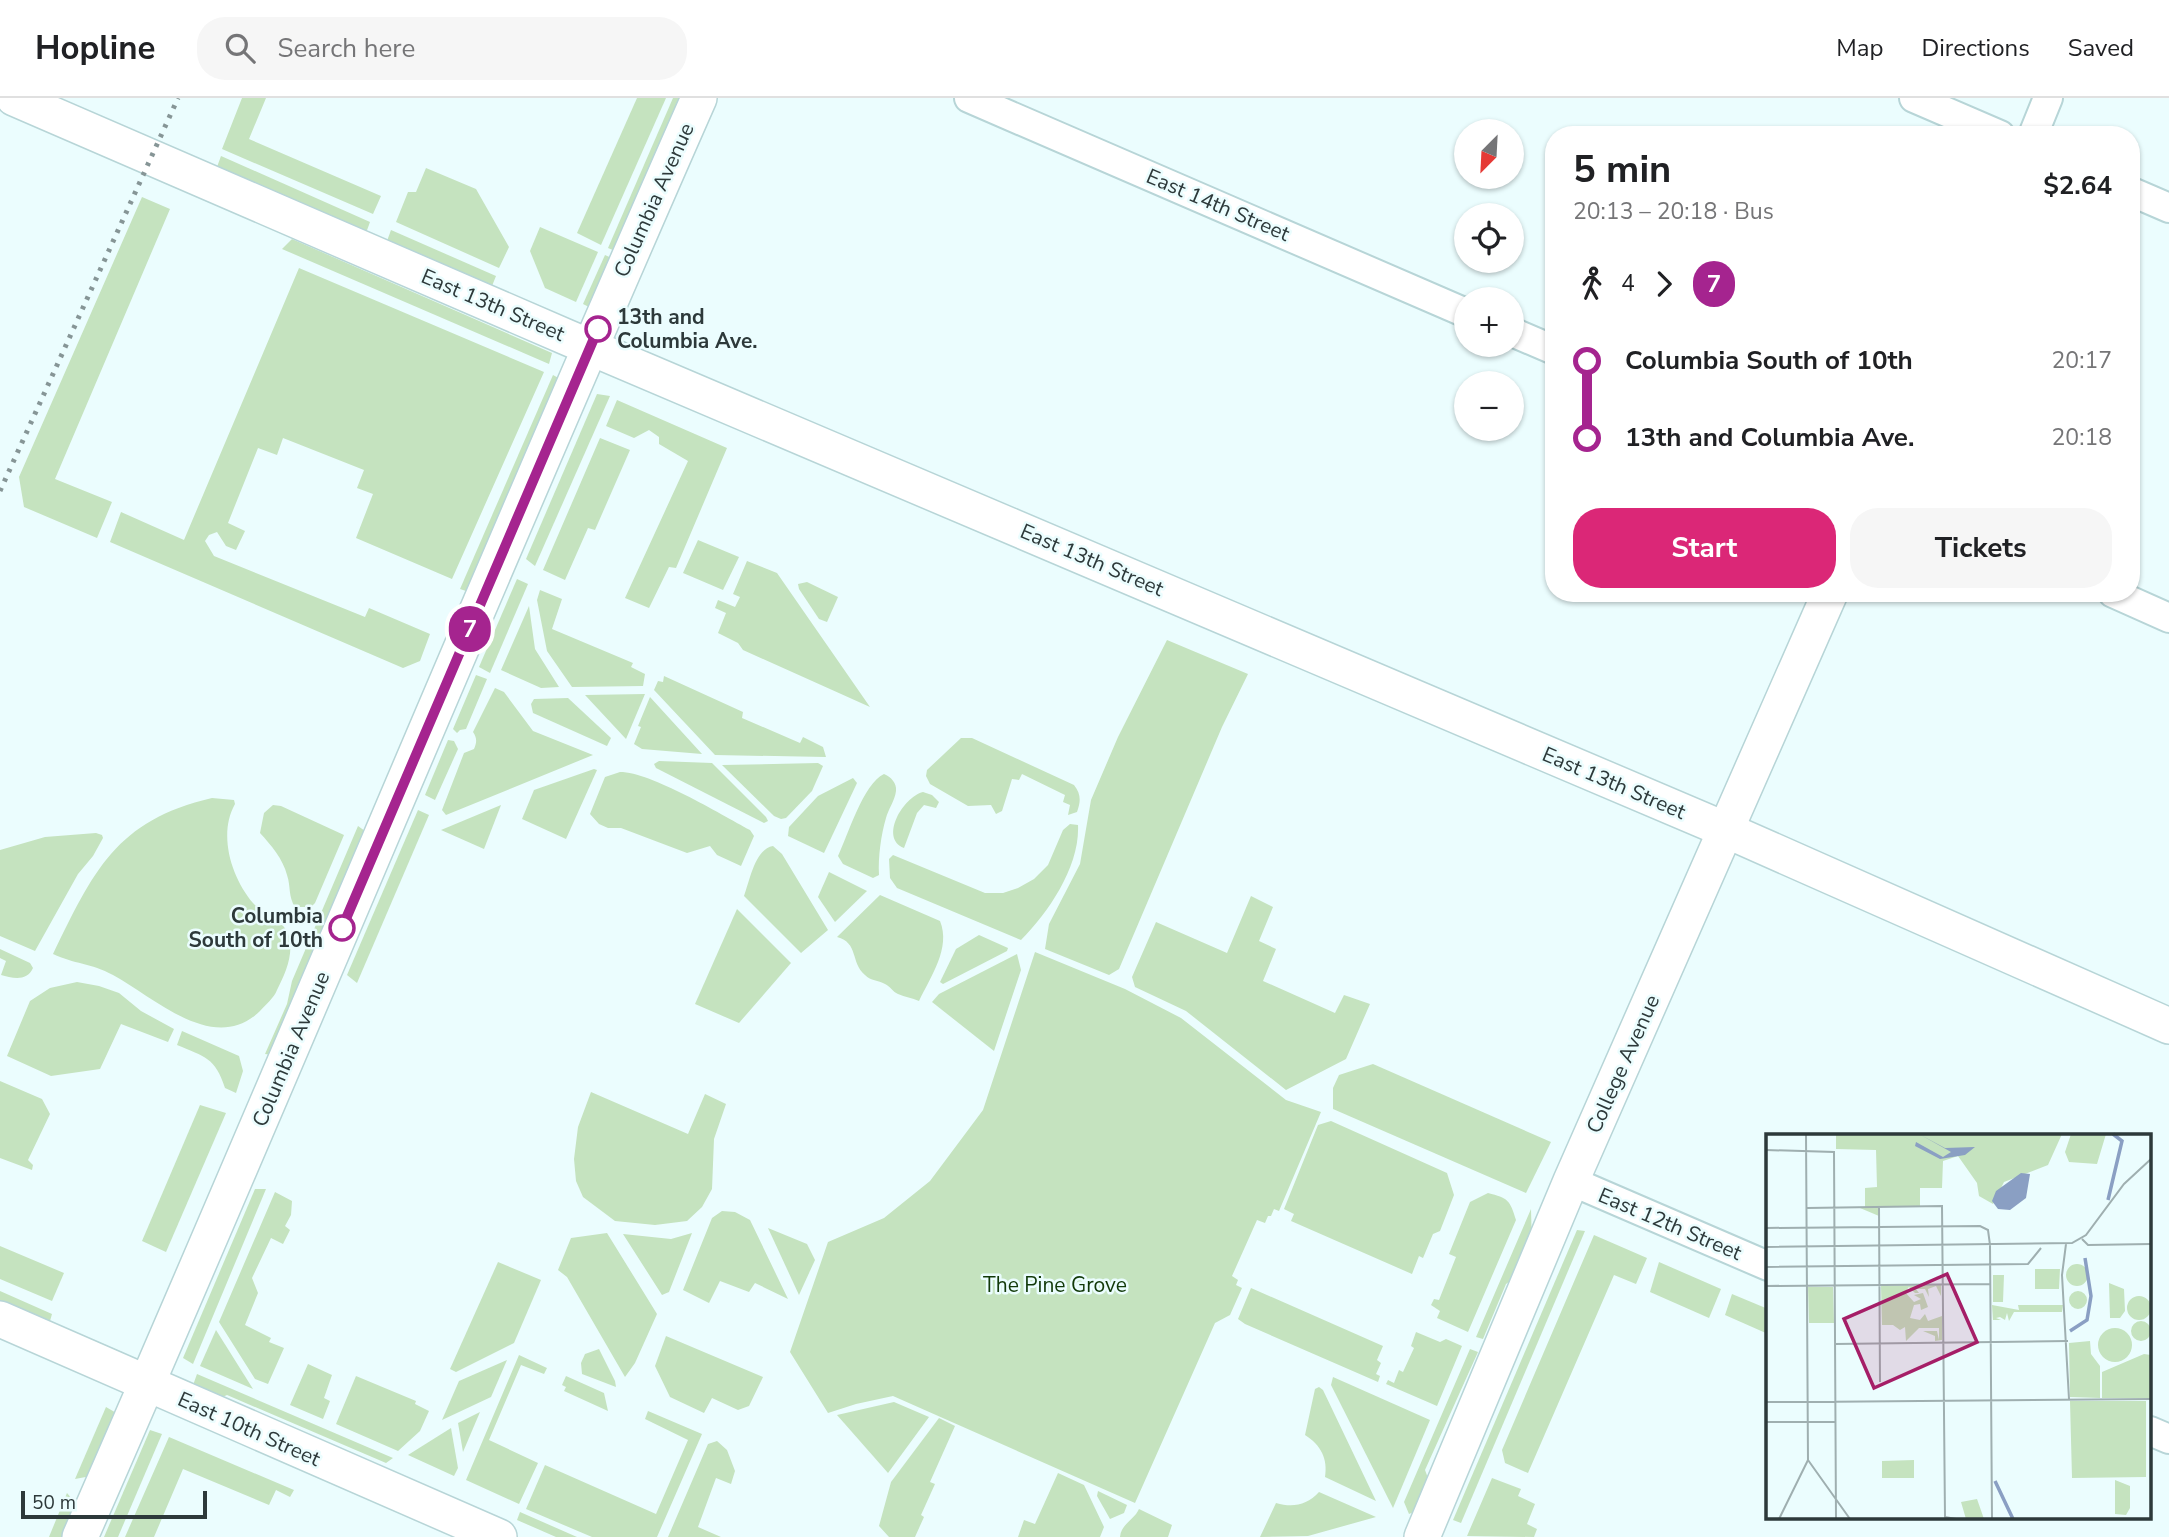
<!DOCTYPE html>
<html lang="en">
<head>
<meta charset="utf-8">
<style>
  :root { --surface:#fff; --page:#f6f6f6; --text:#202124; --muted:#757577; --line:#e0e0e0; --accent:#db2777 }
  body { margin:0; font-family:"Nunito Sans",sans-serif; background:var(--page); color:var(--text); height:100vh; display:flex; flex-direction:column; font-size:26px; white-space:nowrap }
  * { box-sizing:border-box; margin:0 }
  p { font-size:23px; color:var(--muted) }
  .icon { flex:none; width:38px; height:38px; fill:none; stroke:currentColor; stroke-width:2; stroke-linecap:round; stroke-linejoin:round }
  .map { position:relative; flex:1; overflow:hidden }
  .sheet { position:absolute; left:1545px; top:28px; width:595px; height:476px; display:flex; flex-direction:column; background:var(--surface); border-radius:28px; box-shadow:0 2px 5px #0004 }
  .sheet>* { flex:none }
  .badge { padding:0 14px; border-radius:23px; font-size:24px; line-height:46px }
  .needle { width:46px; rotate:204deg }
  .controls { position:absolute; left:1454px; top:21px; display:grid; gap:14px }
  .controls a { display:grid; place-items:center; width:70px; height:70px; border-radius:50%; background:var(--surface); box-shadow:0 2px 5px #0004; font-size:35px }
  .scale { position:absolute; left:21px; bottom:18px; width:186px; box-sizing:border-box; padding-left:7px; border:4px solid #2d393a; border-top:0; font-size:19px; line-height:24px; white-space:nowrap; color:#2d393a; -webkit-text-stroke:5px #ebfdfe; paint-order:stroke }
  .map>.badge { position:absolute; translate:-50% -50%; box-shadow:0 0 0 4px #fff }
  .legs { display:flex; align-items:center; gap:10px; height:77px; padding:0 28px; font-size:23px }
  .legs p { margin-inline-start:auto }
  .overview { display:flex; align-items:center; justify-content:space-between; height:119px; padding:0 28px }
  h1 { font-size:38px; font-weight:700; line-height:52px }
  .button { display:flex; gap:14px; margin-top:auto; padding:14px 28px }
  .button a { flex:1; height:80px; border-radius:28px; background:var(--accent); color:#fff; font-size:28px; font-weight:700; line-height:80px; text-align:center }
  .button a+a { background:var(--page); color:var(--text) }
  ul { padding:0 28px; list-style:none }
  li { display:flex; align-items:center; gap:24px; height:77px; font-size:26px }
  li i { display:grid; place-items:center; width:10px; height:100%; margin:0 9px; background:currentColor }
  li i::after { content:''; width:18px; height:18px; margin:-9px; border:5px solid; border-radius:50%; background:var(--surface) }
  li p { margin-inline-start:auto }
  li:first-child i { background:linear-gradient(#0000 50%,currentColor 0) }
  li:last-child i { background:linear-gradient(currentColor 50%,#0000 0) }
  header { display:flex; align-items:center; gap:42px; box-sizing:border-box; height:98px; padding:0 35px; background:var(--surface); border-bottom:2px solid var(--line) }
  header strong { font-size:33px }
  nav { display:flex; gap:38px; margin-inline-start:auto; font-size:24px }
  .search { width:490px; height:63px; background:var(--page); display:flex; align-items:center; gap:18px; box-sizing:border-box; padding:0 24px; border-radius:28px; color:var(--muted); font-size:26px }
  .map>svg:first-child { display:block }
  .green { fill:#c5e3bf }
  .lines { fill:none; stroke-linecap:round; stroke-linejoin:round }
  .minor-casing { stroke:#b7d5d7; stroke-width:32 }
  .tertiary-casing { stroke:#b7d5d7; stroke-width:38 }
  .minor { stroke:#fff; stroke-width:28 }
  .tertiary { stroke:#fff; stroke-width:35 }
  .rail { stroke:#869596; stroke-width:5; stroke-dasharray:3.5 7; stroke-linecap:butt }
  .line-1-casing { stroke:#fff; stroke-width:16 }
  .line-1 { stroke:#a5248f; stroke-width:10 }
  .stop-1-dot { fill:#fff; stroke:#a5248f; stroke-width:3.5 }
  .labels { text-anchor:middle; stroke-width:5; stroke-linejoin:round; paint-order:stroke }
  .street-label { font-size:21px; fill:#2d393a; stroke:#ebfdfe }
  .stop-label { font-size:21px; font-weight:bold; fill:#2d393a; stroke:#ebfdfe; text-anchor:start }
  .park-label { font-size:21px; fill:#113908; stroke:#ebfdfe }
  .inset-river { fill:none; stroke:#8a9fc3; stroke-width:3.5 }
  .inset-road { fill:none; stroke:#9fafb0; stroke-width:2 }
  .view { fill:#a51e67; fill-opacity:0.15; stroke:#a51e67; stroke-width:3.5 }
  .inset-edge { fill:none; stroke:#2d393a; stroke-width:3.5 }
</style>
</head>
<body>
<header>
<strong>Hopline</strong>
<div class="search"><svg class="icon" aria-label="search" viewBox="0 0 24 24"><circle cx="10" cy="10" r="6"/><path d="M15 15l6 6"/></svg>Search here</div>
<nav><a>Map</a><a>Directions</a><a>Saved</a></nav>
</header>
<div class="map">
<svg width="2169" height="1439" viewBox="0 0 2169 1439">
  <rect width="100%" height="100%" fill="#ebfdfe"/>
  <!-- green -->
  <g class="green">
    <polygon points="242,0 266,0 249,41 381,98 373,116 222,51"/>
    <polygon points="637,0 666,0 601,147 577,135"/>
    <polygon points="673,0 687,0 620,155 608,150"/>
    <polygon points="221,58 370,124 366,135 217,69"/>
    <polygon points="426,70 476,91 509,149 499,170 396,124 408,94 416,94"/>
    <polygon points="142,99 170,111 55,381 112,404 97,440 24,409 19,379"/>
    <polygon points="540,129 598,154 576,204 545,190 530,153"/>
    <polygon points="391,132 496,178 492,188 387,143"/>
    <polygon points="292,141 552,255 549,266 282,151"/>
    <polygon points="605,157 616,162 595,212 583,206"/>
    <polygon points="299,170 544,274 452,481 356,440 373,396 357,390 364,372 283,340 277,357 258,350 228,425 245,433 236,452 226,448 217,434 209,437 205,443 214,458 365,519 369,510 430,536 420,563 403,570 110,444 121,414 184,442"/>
    <polygon points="553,277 564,283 472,495 460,491"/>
    <polygon points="597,296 610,298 535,468 526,461"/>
    <polygon points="617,302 727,350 676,470 669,469 649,510 625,500 688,363 659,346 659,339 649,332 634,340 606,328"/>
    <polygon points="600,340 630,352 595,432 588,430 565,482 543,472"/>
    <polygon points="698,442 739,459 723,492 683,475"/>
    <polygon points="747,463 777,475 870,609 743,552 738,545 718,535 726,515 715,510 718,502 735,509 740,499 733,496"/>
    <polygon points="517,481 528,486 490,575 479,569"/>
    <polygon points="807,484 838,499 827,524 819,521 799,491 798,486"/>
    <polygon points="540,492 562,501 552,531 633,565 631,569 645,576 643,588 572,589 547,553 537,502"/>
    <polygon points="529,508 535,551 559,589 541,590 501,572"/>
    <polygon points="1167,542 1248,576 1222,629 1119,871 1109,877 1045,851 1049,826 1080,766 1091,702 1118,639"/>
    <polygon points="476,577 487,581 466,631 460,632 457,635 453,631"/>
    <polygon points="664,578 743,614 742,620 800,645 803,639 823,649 826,659 715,657 654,592 658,583 663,584"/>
    <path d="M495,590L504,594L533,633L593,657L446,717L442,712L464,655L474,651C477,644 477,640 473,634Z"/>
    <polygon points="645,596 626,641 585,597"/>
    <polygon points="650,599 702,656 642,651 634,646 641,629 638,628"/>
    <polygon points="568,600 611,640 607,648 533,615 531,606 534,601"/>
    <path d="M961,640H972L1074,687C1081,696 1081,703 1077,714L1068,717L1070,707L1063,704L1065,697L1022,676L1019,682L1012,681L1002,713L996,716L991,707L968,708L930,686L926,678L927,672Z"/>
    <polygon points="448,642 454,643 458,651 435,702 425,697"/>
    <polygon points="659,663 712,665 766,719 768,723 764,725 656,670 654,666"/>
    <polygon points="818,665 823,668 812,693 786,720 781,721 774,718 722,667"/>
    <polygon points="594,671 597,672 566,741 522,721 534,692"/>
    <path d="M620,674C651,674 720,716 750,732L754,738L741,768L717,757L710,748L687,755L621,730H608L599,726L590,716L605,679Z"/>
    <path d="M884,676C891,679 897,685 896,693C895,702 888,712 886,720C881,737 878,759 879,777L873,780L843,766L838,758C848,737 863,686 884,676Z"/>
    <polygon points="853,680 857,685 824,755 788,738 789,729 818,698"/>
    <path d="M923,694L932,697L939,704L936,710L924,707L917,715L904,750C879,740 903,699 923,694Z"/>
    <path d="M212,700L234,702L235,706C218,736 231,779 253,805C264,817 282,820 288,836C295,855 285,876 277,892C274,900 266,906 260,913C214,958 154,899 113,877C91,865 74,866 53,856C93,774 116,722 212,700Z"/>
    <path d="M273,707L281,708L344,737L315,805L311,809H295C288,798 291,789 287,777C283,761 271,747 260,735L264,715Z"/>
    <polygon points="501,707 484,751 441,732"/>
    <polygon points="418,712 429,717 357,885 347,877"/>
    <path d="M1070,726L1078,727C1080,768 1049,814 1021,842L897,790L890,780L889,761L893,757L985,795H1003L1018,790L1034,781L1048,767L1063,732Z"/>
    <polygon points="358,728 365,733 273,957 265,956 287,906 292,883"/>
    <polygon points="96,735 102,737 103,740 93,758 78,776 35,853 0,838 0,752 45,739"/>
    <path d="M773,748L782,756L828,832L801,855L744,798C750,782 755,751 773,748Z"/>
    <polygon points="829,774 867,793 835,824 818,799"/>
    <path d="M880,797L940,823C951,850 931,878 919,903C912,900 905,899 898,896C893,894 890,888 885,886C878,882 871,883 865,877C850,864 859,845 837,839Z"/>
    <polygon points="1251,798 1273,809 1259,843 1276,851 1263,883 1335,915 1344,897 1370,906 1346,961 1286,992 1186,913 1135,889 1132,879 1156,824 1227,855"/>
    <polygon points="737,811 791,865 739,925 695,906"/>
    <polygon points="979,837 1008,850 1007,853 943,886 940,884 956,851"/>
    <path d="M0,851L30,865L33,870C27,884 12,880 1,877L6,863L0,860Z"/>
    <polygon points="1035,854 1125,891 1181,920 1286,1002 1321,1014 1279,1113 1274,1111 1271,1118 1268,1118 1265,1125 1257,1122 1232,1178 1238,1182 1236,1187 1242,1190 1230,1217 1215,1225 1135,1405 893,1298 856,1306 828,1315 790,1254 828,1144 884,1120 930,1083 983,1012"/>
    <polygon points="1017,856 1021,872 994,953 932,904 939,896"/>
    <polygon points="77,884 99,888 119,895 141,913 174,931 168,944 121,926 100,971 51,978 7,958 30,903 50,890"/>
    <path d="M182,933L239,958L243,973L236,995L225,990C215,959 205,959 177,947Z"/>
    <polygon points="1373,966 1551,1044 1526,1095 1333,1011 1333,990 1339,977"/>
    <polygon points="0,983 42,1001 50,1016 28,1062 33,1067 32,1072 0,1060"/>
    <polygon points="591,994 688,1036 705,996 726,1006 714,1041 712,1091 702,1109 687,1123 655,1127 615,1123 583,1099 576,1083 574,1061 578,1029"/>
    <polygon points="200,1007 226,1015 166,1154 142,1143"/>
    <polygon points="1331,1023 1447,1075 1454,1097 1440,1133 1433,1136 1423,1160 1419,1158 1412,1176 1291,1123 1294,1116 1284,1111 1318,1027"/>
    <polygon points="255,1091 266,1091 193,1266 183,1260"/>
    <polygon points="275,1094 292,1103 291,1117 285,1128 290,1132 283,1146 271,1140 252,1180 258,1195 245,1227 271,1240 269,1244 284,1250 268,1286 255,1281 219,1224"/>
    <path d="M1488,1095C1508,1100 1510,1102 1516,1122L1468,1234L1437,1220L1440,1213L1431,1207L1434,1201L1439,1202L1456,1159L1449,1156L1470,1104Z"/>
    <polygon points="1531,1111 1532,1149 1518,1177 1506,1186 1483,1241 1476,1239"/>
    <polygon points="722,1113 735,1114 750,1122 788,1201 755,1185 749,1194 720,1183 709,1205 683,1192 712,1120"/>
    <polygon points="768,1130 807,1146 815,1162 799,1197"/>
    <polygon points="1577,1132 1585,1133 1461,1425 1453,1422"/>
    <polygon points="607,1135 657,1216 635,1265 625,1279 567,1179 558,1172 571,1140"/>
    <polygon points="692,1135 669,1194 662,1197 623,1136 671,1141"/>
    <polygon points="1594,1137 1647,1160 1636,1186 1614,1177 1528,1375 1505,1365 1502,1352"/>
    <polygon points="0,1148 64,1175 52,1203 0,1181"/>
    <polygon points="498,1164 541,1182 514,1245 456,1274 450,1271"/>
    <polygon points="1659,1164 1721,1191 1709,1220 1650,1194"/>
    <polygon points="1251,1190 1383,1248 1377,1262 1381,1265 1376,1276 1380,1278 1378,1284 1245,1226 1238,1221"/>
    <polygon points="0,1193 52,1216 50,1223 122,1254 119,1260 0,1208"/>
    <polygon points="1732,1196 1768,1211 1768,1236 1725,1217"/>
    <polygon points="216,1232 253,1291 200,1268"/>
    <polygon points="1416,1234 1440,1244 1446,1241 1462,1248 1437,1308 1386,1286 1388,1282 1394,1285 1399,1272 1403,1274 1414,1250 1411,1248"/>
    <polygon points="666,1238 763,1279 749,1308 738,1312 712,1300 704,1315 670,1299 655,1268"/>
    <polygon points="599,1251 615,1283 616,1289 582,1276 581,1265 585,1256"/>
    <polygon points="1470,1251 1478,1254 1425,1372 1431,1388 1421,1411 1409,1416 1404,1404"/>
    <polygon points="519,1257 547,1270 544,1276 521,1267 489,1342 538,1365 519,1406 466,1382"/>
    <polygon points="507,1262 491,1299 442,1322 459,1283"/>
    <polygon points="308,1266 332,1277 324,1300 330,1303 323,1321 290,1307"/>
    <polygon points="197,1276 393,1360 386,1365 227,1297 218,1301 192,1290"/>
    <polygon points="356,1278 416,1303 415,1306 429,1313 420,1333 398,1353 336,1326"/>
    <polygon points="566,1278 604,1295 608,1313 564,1293 566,1289 562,1287"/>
    <polygon points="1333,1279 1430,1322 1393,1410 1331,1287"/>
    <path d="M1319,1289L1323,1292L1376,1403L1325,1379C1328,1361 1321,1347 1305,1337L1315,1291Z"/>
    <polygon points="894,1304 929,1319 888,1375 837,1317"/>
    <polygon points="106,1309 118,1316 91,1378 75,1381"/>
    <polygon points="648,1313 702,1336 657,1439 592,1439 526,1411 545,1367 656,1416 688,1342 645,1321"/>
    <polygon points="480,1314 463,1354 458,1325"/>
    <polygon points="939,1320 955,1328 930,1384 935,1386 921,1417 924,1419 915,1439 889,1439 879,1428 891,1384"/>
    <polygon points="451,1330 458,1370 454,1378 408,1357"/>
    <polygon points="150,1332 162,1336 118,1439 104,1439"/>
    <polygon points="169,1339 294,1392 290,1399 276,1392 269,1407 183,1371 154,1439 125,1439"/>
    <polygon points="717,1343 727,1352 735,1373 731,1386 716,1380 698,1429 721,1439 668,1439 708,1346"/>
    <polygon points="1058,1375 1084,1387 1104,1429 1100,1439 1018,1439 1024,1422 1035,1426"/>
    <polygon points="1492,1380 1521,1391 1518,1398 1535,1406 1527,1426 1537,1431 1534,1439 1467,1438"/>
    <polygon points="1098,1393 1127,1407 1124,1415 1110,1421 1097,1398"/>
    <path d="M1319,1394L1376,1419L1308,1438L1260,1439L1276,1405C1293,1410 1307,1407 1319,1394Z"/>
    <polygon points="67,1395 77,1407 63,1439 49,1439"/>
    <path d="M1139,1411L1172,1427L1168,1439H1120C1121,1426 1134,1422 1139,1411Z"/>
    <polygon points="520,1414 577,1439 556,1439 517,1422"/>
  </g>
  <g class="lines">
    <defs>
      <g id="minor">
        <polyline points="969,0 1466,215"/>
        <polyline points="1914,0 2000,37"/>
        <polyline points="2033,37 2048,0"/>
        <polyline points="2132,94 2169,110"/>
        <polyline points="1512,234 1554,252"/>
        <polyline points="2113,495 2169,520"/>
        <polyline points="1571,1083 1768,1168"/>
        <polyline points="2150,1333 2169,1341"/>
      </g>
      <g id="tertiary">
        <polyline points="14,0 566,239 1726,732 2169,928"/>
        <polyline points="0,1221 499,1439"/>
        <path d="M80,1439C290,961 488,478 699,0"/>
        <polyline points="1422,1439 1571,1083 1830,495"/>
      </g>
    </defs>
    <!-- minor casing -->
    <use href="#minor" class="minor-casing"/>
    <!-- tertiary casing -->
    <use href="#tertiary" class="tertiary-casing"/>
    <!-- minor -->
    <use href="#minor" class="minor"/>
    <!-- tertiary -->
    <use href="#tertiary" class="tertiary"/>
    <!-- rail -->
    <polyline class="rail" points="0,393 178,0"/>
  </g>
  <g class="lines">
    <defs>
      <polyline id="line-1" points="342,830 598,231"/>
    </defs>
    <!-- line-1 casing -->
    <use href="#line-1" class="line-1-casing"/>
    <!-- line-1 -->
    <use href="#line-1" class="line-1"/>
  </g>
  <!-- markers -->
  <g class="stop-1-dot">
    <circle cx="598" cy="231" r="12"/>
    <circle cx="342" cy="830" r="12"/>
  </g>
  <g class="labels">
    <!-- street labels -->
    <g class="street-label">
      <text transform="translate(654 102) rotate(-66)" y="7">Columbia Avenue</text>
      <text transform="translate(1218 107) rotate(23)" y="7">East 14th Street</text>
      <text transform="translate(493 207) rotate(23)" y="7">East 13th Street</text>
      <text transform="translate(1092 462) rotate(23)" y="7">East 13th Street</text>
      <text transform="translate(1614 685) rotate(23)" y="7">East 13th Street</text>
      <text transform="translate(291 951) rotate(-67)" y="7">Columbia Avenue</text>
      <text transform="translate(1623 966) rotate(-66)" y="7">College Avenue</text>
      <text transform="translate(1670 1126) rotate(23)" y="7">East 12th Street</text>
      <text transform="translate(249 1331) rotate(24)" y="7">East 10th Street</text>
    </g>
    <!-- stop labels -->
    <g class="stop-label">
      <text x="617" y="226">13th and<tspan x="617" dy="24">Columbia Ave.</tspan></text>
      <text x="323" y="825" text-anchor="end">Columbia<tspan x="323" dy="24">South of 10th</tspan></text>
    </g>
    <!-- park labels -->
    <g class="park-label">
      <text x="1055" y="1194">The Pine Grove</text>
    </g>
  </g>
  <!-- overview -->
  <g transform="translate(1766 1036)">
    <rect width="385" height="385" fill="#ebfdfe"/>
    <path d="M70,0H296L282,31L238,48L227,70L213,62L211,49L192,22L177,27L176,54H154V73H113V82L94,74L99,73V54L111,53L110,16L70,15ZM305,0H340L331,30L303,28L299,18ZM300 141a11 11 0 1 1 22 0a11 11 0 1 1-22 0ZM269,135H294L293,155H269ZM227,141H238L237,168H227ZM343,149L358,155L359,177L354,184H344ZM175,151V162L170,152L162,155L163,163L159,155H150L153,159H149L143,153L139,158L148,168L155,165L148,161L157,159L162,173L155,176L154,170L148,171L144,184L154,186L159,180L162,187L176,182V206L169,207V202L157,197H171L173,206V194H153L140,207L139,193L134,196L127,191H116L115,152ZM42,153H67L68,189H43ZM303 166a9 9 0 1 1 18 0a9 9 0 1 1-18 0ZM361 174a12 12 0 1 1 24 0a12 12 0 1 1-24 0ZM226,171L253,176L252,171H297L296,178H248L243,187L241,179L239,186L234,183L230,184L235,186H227ZM365 197a10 10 0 1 1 20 0a10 10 0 1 1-20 0ZM332 211a17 17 0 1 1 34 0a17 17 0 1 1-34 0ZM324,207L325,220L334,232V264L304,263L303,209ZM378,220L385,221V264H336V238ZM304,267H380V343L306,344ZM148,326V344H116V327ZM349,346L364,352V374L360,381L349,380ZM211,365L218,385H200L195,368Z" fill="#c5e3bf"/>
    <path d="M153,0L179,14L209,13L199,21L174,25L149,12L150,8L177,23L185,18ZM255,39L264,40L260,64L244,76L232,75L226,67L230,57Z" fill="#8a9fc3"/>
    <path class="inset-river" d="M342,66L356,7L347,0M304,197L321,186L325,162L319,124M229,347L247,385"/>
    <path class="inset-road" d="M0,16L68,18L70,385M113,73L114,248M41,74L176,72L179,383L190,385M0,94L214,92L222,96L224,111M316,105L322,111L385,110M300,110L296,141L303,265M224,111L226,385M0,113L306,109L320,101L358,50L385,25M0,133L262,130L275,114M0,152L224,150M69,210L302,207M0,268H41M41,268L385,265M0,288H70M42,326L84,385M13,385L42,326L40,0"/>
    <path class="view" d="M181,140L211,208L108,254L78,185Z"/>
    <rect width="385" height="385" class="inset-edge"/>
  </g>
</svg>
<div class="controls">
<a><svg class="needle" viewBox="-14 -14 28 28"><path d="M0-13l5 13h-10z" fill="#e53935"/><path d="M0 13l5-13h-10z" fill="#757577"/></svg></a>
<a><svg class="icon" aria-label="locate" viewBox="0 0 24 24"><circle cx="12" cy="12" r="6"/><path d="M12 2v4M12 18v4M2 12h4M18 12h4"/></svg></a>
<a>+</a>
<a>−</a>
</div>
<div class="scale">50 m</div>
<b class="badge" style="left:470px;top:531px;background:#a5248f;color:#fff">7</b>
<section class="sheet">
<div class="overview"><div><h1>5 min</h1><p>20:13 – 20:18 · Bus</p></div><b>$2.64</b></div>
<div class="legs"><svg class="icon" aria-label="walk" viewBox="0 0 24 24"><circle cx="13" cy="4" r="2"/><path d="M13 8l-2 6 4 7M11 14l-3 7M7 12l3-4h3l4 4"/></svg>4<svg class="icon" aria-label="forward" viewBox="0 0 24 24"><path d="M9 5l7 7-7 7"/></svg><b class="badge" style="background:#a5248f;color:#fff">7</b></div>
<ul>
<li><i style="color:#a5248f"></i><b>Columbia South of 10th</b><p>20:17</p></li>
<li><i style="color:#a5248f"></i><b>13th and Columbia Ave.</b><p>20:18</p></li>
</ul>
<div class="button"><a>Start</a><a>Tickets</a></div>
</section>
</div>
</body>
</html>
